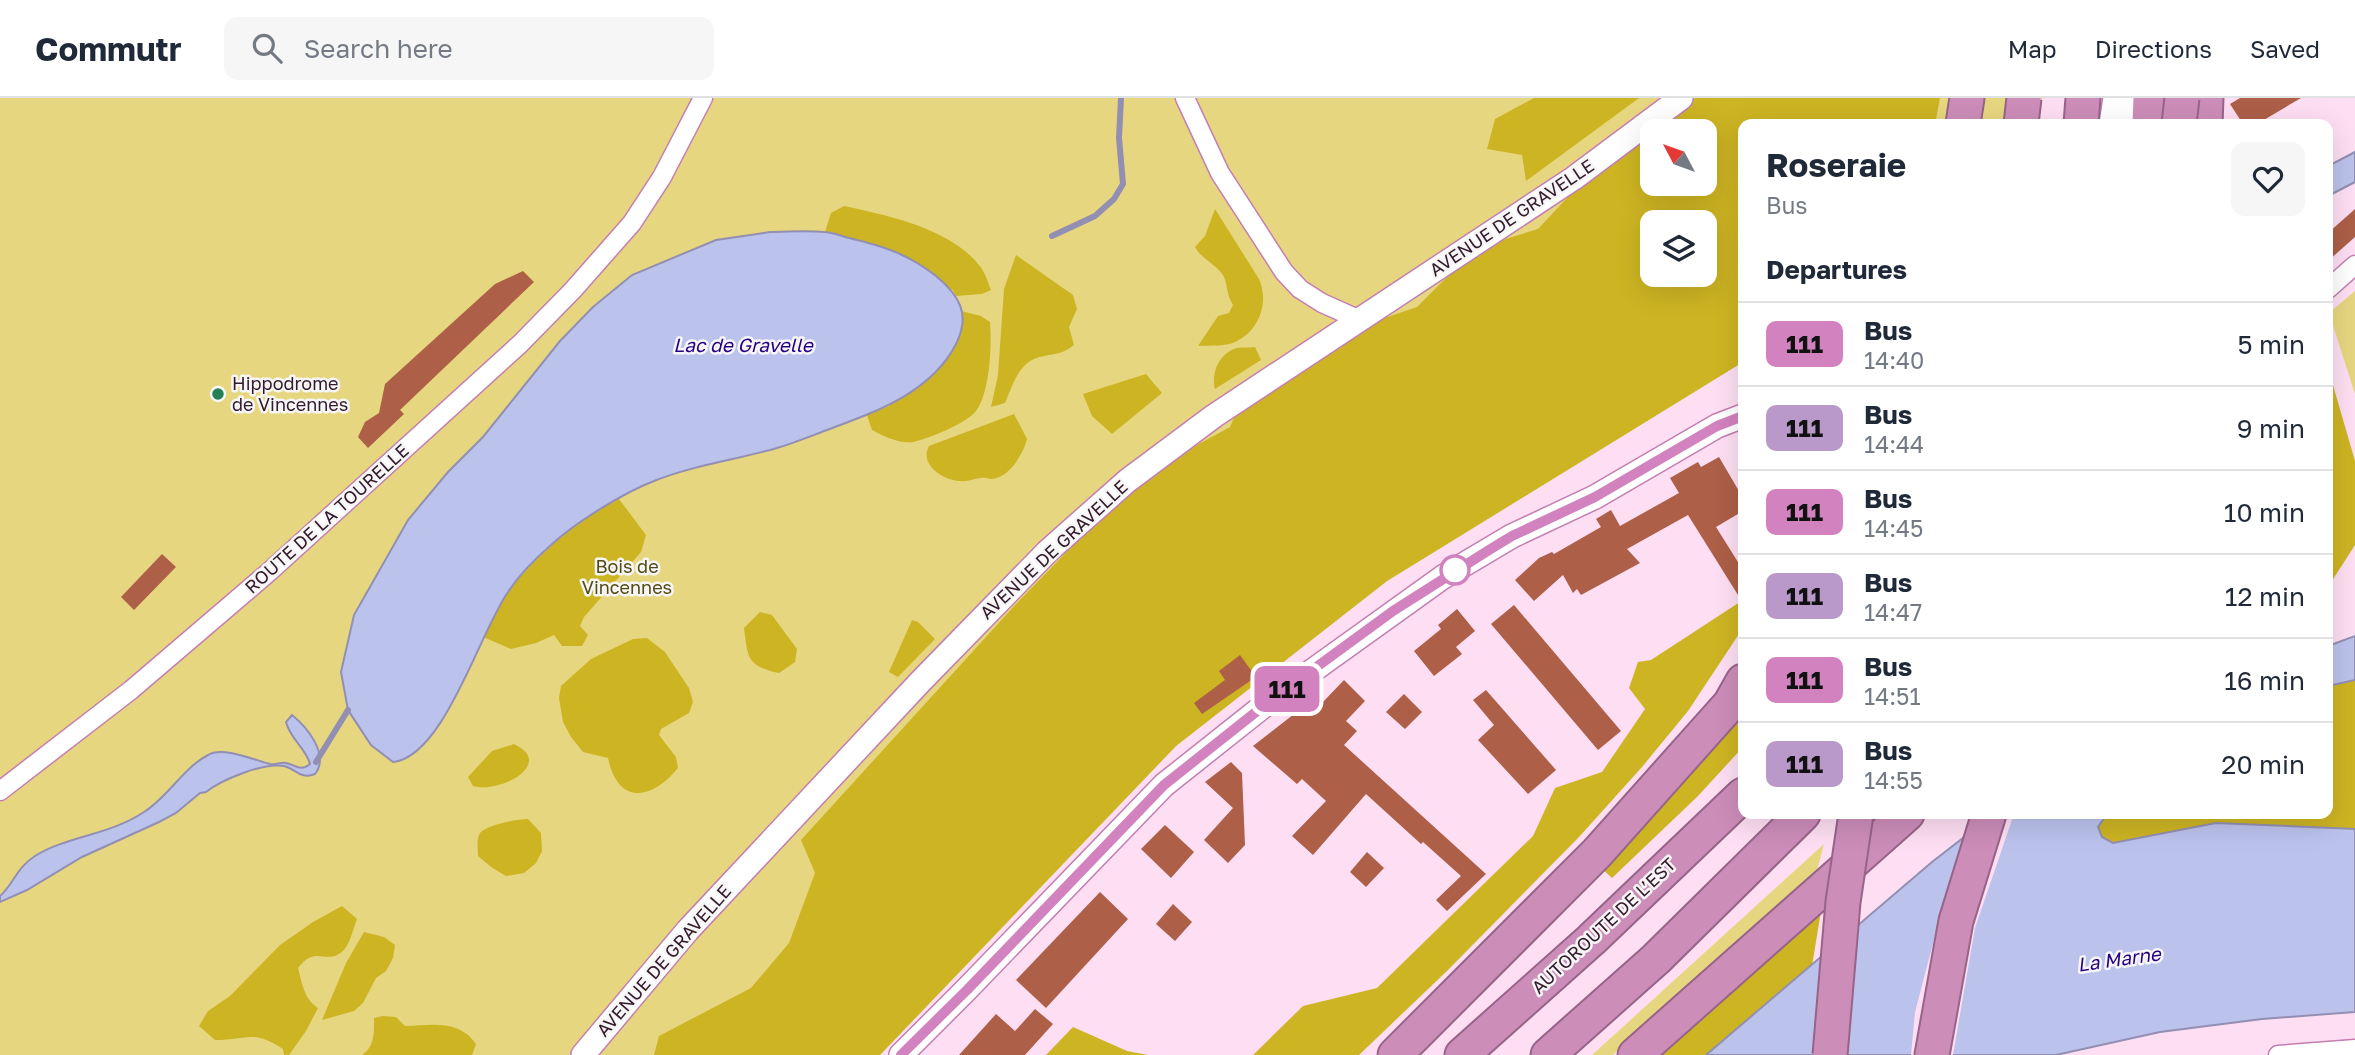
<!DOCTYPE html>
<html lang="en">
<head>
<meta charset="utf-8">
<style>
  :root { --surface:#fff; --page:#f6f6f7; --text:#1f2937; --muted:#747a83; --line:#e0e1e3 }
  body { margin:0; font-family:"Golos Text",sans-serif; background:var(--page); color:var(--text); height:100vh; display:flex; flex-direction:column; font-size:26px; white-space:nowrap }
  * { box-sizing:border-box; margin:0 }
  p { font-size:23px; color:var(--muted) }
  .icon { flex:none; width:38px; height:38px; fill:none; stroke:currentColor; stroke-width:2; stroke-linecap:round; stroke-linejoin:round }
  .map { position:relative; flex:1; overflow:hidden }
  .sheet { position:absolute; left:1738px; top:21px; width:595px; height:700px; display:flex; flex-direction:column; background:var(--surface); border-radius:14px; box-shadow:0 7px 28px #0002 }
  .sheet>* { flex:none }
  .badge { padding:0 14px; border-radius:10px; font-size:24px; line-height:46px }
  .needle { width:46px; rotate:311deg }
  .fabs { position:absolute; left:1640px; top:21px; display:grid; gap:14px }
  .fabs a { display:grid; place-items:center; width:77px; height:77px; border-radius:14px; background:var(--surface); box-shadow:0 7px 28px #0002; font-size:35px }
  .map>.badge { position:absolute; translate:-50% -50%; box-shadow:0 0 0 4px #fff }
  h2 { padding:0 28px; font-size:26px; line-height:63px }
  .round { display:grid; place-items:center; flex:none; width:74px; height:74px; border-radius:14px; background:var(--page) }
  .summary { display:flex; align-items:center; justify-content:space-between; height:119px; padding:0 28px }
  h1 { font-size:33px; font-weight:700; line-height:52px }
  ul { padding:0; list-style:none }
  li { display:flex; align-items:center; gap:21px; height:84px; padding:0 28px; border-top:2px solid var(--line) }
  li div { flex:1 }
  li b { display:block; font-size:26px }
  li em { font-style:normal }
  li .badge { min-width:77px; font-weight:700; text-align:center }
  header { display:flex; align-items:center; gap:42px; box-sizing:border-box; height:98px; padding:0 35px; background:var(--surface); border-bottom:2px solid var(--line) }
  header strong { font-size:33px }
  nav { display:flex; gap:38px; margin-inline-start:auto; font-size:24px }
  .search { width:490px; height:63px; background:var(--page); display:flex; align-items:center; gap:18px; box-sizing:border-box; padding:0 24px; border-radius:14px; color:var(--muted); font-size:26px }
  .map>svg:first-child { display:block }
  .green { fill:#e7d680; fill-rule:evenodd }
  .forest { fill:#cdb423; fill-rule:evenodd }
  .water { fill:#bbc2ec; stroke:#928fb2; stroke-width:2 }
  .pier { fill:#fddef2 }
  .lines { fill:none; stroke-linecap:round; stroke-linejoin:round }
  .stream { stroke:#928fb2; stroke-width:6 }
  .building { fill:#ad5f47 }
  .minor-casing { stroke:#c47eb0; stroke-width:21 }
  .tertiary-casing { stroke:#c47eb0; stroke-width:26 }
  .motorway-casing { stroke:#976488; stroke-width:37 }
  .minor { stroke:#fff; stroke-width:18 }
  .tertiary { stroke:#fff; stroke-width:23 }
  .motorway { stroke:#cc8db9; stroke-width:33 }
  .motorway-bridge-casing { stroke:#976488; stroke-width:37; stroke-linecap:butt }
  .motorway-bridge { stroke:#cc8db9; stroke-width:33 }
  .line-casing { stroke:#fff; stroke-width:16 }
  .line { stroke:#d282be; stroke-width:10 }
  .poi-dot { fill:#268056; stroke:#f6f6f6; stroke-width:2.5 }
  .stop-dot { fill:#fff; stroke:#d282be; stroke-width:3.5 }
  .labels { text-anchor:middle; stroke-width:5; stroke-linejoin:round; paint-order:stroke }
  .street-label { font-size:18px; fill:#34192c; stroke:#f6f6f6 }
  .poi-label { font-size:18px; fill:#34192c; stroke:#f6f6f6; text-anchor:start }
  .park-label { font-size:18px; fill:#534913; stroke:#f6f6f6 }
  .water-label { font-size:19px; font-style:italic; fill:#250183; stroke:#f6f6f6 }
</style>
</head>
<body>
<header>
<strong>Commutr</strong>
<div class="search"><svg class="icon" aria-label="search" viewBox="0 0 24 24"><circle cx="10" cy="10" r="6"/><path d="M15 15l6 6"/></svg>Search here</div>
<nav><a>Map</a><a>Directions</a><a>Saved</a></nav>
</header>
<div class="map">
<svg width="2355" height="957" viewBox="0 0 2355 957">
  <rect width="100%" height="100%" fill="#fddef2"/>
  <!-- green -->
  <g class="green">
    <path d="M0,0H2043L2019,26H1743V264L1387,483L1176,648L880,957H0ZM1652,33H1704V86H1652ZM1652,124H1704V177H1652Z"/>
    <polygon points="2355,193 2355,296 2329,215"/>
    <polygon points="1824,746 1815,780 1613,957 1592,957"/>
  </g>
  <!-- forest -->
  <g class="forest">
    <polygon points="1534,0 1639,0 1526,83 1522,57 1487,51 1495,21"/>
    <path d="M1695,0H1940L1935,26H1743V264L1387,483L1176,648L880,957H654L659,938L751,890L789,845L815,775L801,742L1016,506L1115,404L1197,347L1230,329L1239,308L1311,245L1417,209L1476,150L1538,131L1578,88ZM1652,33H1704V86H1652ZM1652,124H1704V177H1652Z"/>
    <path d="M844,108C887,117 951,131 979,167C985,174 988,184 991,192L982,196L956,198L953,192L825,134L831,115Z"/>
    <path d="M1215,111L1259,181C1269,203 1260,232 1237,243C1227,249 1210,247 1198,248L1218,218L1229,215L1233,207C1226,195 1228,189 1224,179C1217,166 1202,162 1195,149L1205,138Z"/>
    <path d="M1016,157L1073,197L1077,211L1069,229L1074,247C1060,259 1046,255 1032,262C1017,270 1011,291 1005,305L991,309L998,277L1004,191Z"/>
    <path d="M961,213L981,218L990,224C992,246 990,295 976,313C967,325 928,341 913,344C900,346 883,338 872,332L867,317L889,308L962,222Z"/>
    <path d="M1255,249L1261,262L1215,291C1211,275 1219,255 1237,250C1242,249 1250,250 1255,249Z"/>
    <polygon points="2328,270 2355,363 2355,447 2328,489"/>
    <polygon points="1146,276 1162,295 1112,336 1092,318 1083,296"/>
    <path d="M1014,316L1027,341C1023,356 1010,379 992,381C989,381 985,379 981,380C976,380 971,383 965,383C948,385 918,369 929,348Z"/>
    <path d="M619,401L646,437L641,454L584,519L580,528L588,537L582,548H562L554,537L536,545L511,551L483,539C491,524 499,505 510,491C540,454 577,423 619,401Z"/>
    <polygon points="1743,502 1743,529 1737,539 1688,613 1642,669 1579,739 1448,872 1359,957 1253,957 1303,908 1377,890 1533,738 1555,690 1602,674 1645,611 1629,590 1638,564 1651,562"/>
    <path d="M760,514L772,517L797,551L795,564L779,575C746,568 748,559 744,530Z"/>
    <polygon points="912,522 918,524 935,541 898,579 889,574"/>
    <path d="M647,540L665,554L689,590L693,604L689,615L661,631L659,637L676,659L678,670C652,702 618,708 608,660L583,654L571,639L563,624L559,600L561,588L591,561L633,541Z"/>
    <polygon points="2355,582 2355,731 2216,725 2113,745 2102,739 2098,728 2107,716 2328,716 2328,588"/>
    <polygon points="1743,597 1743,649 1698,698 1612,780 1599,768"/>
    <path d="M514,646C556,666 499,696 473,688L468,679L492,653Z"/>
    <path d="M528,721L541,735L542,753L536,765L524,775L506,778L491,769L478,758C478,751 476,741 480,735C486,727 517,721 528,721Z"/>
    <path d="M342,808L357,821C353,831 350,846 343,853C326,868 316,846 298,870C302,885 304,901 318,910L306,933L289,957H284L283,951C251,931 249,942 215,942L199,928L208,913L230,898L280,847L313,824Z"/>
    <polygon points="1821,813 1812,868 1706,957 1658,957"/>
    <polygon points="364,834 384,839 395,847 393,860 386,873 376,880 363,905 354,913 322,922 346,865"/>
    <path d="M383,918L396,919L405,928C432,927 459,921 476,946L472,957H362C375,948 374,935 374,920Z"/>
    <polygon points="1073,929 1127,953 1148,957 1046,957"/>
  </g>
  <!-- water -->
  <g class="water">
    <polygon points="2355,54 2355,84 2328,98 2328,68"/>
    <path d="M770,134C788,134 806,132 824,134C832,134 841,138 849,140C883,148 908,156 936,178C959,197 971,216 956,246C931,295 875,314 827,332C811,338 794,345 777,350C736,362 694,367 654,383C623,395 576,424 551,447C536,460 519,477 508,494C480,533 444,659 393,664L371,647L348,612L341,574L354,517L408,422L448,374L483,339L560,243L593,209L632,177L716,142Z"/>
    <polygon points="2355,538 2355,582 2328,588 2328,548"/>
    <path d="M292,617C307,629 330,657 315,676C301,682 296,671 284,668C264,664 221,682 206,694L200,695L176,715L159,724L82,759L27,792L0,804V798C14,786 16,770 35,758C67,738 110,737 144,714C168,699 183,670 208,657C223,648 254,662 270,666C276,667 280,664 286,665C296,667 300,674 310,666C306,650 290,641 286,624Z"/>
    <polygon points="2019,716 2107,716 2098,729 2102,739 2113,745 2216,725 2355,731 2355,914 2262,921 2160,934 2056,957 1706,957 1932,764 1976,730"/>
  </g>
  <!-- pier -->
  <polygon class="pier" points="2008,716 2014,716 1975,830 1953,957 1911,957 1915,914 1943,807 1967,733 1975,727"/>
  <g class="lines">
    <!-- stream -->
    <g class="stream">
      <polyline points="1052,138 1095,118 1114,101 1123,86 1119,40 1121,0"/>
      <polyline points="316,664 348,612"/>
    </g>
  </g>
  <!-- building -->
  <g class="building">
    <polygon points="2240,0 2301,0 2257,26 2243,26 2230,6"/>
    <polygon points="2355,111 2355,139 2328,163 2328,135"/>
    <polygon points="523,173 534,184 400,312 404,316 368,350 358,339 365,324 379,315 385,286 495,186"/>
    <polygon points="1719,359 1743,400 1743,413 1716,429 1743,472 1743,505 1688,417 1627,451 1640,465 1581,497 1577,491 1573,495 1563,477 1534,503 1515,482 1539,460 1552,454 1554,456 1601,429 1596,421 1611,412 1620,428 1679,395 1670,380 1698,364 1701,369"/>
    <polygon points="162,456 176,469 134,512 121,499"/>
    <polygon points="1514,507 1621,633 1598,652 1491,526"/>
    <polygon points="1457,511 1475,533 1456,549 1462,556 1434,578 1414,553 1441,531 1438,527"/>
    <polygon points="1240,557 1256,579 1202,616 1194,605 1225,582 1219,573"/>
    <polygon points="1344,582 1365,603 1346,623 1357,633 1344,647 1486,776 1447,813 1436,802 1461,778 1423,744 1421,746 1366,696 1313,757 1292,738 1326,703 1302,681 1297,686 1253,648 1316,599 1322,605"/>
    <polygon points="1486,592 1556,672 1528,696 1478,642 1494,627 1473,602"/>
    <polygon points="1404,596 1422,614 1405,631 1386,614"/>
    <polygon points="1231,664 1242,675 1245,747 1228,765 1204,742 1233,710 1205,684"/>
    <polygon points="1165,727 1194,754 1171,780 1141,751"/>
    <polygon points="1367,754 1384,770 1366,789 1350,774"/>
    <polygon points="1100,794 1128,821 1046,910 1016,882"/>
    <polygon points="1173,806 1192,824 1175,843 1156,826"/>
    <polygon points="1035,911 1053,926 1025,957 959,957 996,916 1015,933"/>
  </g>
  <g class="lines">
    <defs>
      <g id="minor">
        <polyline points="1185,0 1220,75 1284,174 1300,191 1322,205 1360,222"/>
        <polyline points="2328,191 2355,167"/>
        <polyline points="0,693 131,592 269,474 520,246 573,192 632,125 662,79 703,0"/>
        <polyline points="2278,957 2355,951"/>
      </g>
      <g id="tertiary">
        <polyline points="2111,26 2115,0"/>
        <polyline points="2130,26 2134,0"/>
        <polyline points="583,957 688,832 921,583 1048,453 1127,383 1214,318 1574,80 1681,0"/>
        <polyline points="901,957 966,892 1164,687 1266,606 1443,479 1512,438 1595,399 1717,328 1743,318"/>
      </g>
      <g id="motorway">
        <polyline points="1963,26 1967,0"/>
        <polyline points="2081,26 2083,0"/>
        <polyline points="2149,26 2150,0"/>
        <polyline points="2205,26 2206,0"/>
        <polyline points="1395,957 1597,755 1730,606 1743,583"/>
        <polyline points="1462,957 1591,842 1743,697"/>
        <polyline points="1548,957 1656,861 1803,716"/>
        <polyline points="1635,957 1907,716"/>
        <polyline points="1932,957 1956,823 1989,716"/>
      </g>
    </defs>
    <!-- minor casing -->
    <use href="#minor" class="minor-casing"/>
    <!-- tertiary casing -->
    <use href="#tertiary" class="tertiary-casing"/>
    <!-- motorway casing -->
    <use href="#motorway" class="motorway-casing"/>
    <!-- minor -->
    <use href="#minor" class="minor"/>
    <!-- tertiary -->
    <use href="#tertiary" class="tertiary"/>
    <!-- motorway -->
    <use href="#motorway" class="motorway"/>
    <defs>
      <g id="motorway-bridge">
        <polyline points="2021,26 2024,0"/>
        <polyline points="2179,26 2182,0"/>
        <polyline points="1830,957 1843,804 1856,716"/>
      </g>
    </defs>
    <!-- motorway-bridge casing -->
    <use href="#motorway-bridge" class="motorway-bridge-casing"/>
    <!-- motorway-bridge -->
    <use href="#motorway-bridge" class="motorway-bridge"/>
  </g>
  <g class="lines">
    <defs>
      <polyline id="line" points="901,957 967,892 1164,687 1266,606 1393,513 1489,452 1512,438 1595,399 1717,328 1743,318"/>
    </defs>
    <!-- line casing -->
    <use href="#line" class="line-casing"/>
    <!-- line -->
    <use href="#line" class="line"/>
  </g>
  <!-- markers -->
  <circle class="poi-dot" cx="218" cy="296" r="7"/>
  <circle class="stop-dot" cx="1455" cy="472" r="14"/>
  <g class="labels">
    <!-- street labels -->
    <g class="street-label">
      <text transform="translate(1512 120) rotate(-34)" y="6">AVENUE DE GRAVELLE</text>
      <text transform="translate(327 421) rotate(-42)" y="6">ROUTE DE LA TOURELLE</text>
      <text transform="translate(1054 452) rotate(-43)" y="6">AVENUE DE GRAVELLE</text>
      <text transform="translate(1604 828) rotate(-43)" y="6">AUTOROUTE DE L’EST</text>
      <text transform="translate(664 863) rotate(-49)" y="6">AVENUE DE GRAVELLE</text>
    </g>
    <!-- poi labels -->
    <g class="poi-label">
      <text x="232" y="292">Hippodrome<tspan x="232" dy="21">de Vincennes</tspan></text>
    </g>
    <!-- park labels -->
    <g class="park-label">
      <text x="627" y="475">Bois de<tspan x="627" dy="21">Vincennes</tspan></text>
    </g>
    <!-- water labels -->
    <g class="water-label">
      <text x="743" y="254">Lac de Gravelle</text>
      <text transform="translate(2119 861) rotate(-8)" y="7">La Marne</text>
    </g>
  </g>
</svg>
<div class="fabs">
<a><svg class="needle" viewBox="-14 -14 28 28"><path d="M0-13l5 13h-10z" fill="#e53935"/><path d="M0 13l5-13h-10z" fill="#747a83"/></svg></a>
<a><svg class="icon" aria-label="layers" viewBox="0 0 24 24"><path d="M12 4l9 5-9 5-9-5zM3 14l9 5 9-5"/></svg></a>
</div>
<b class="badge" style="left:1287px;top:591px;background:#d282be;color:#111">111</b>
<section class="sheet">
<div class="summary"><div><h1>Roseraie</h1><p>Bus</p></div><a class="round"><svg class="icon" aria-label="heart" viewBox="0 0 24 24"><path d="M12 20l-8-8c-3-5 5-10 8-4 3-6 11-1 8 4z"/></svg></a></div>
<h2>Departures</h2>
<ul>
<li><span class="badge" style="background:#d282be;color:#111">111</span><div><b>Bus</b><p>14:40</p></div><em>5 min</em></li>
<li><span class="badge" style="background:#b899ca;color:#111">111</span><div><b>Bus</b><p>14:44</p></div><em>9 min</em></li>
<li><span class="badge" style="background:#d282be;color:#111">111</span><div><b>Bus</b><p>14:45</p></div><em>10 min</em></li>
<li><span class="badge" style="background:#b899ca;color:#111">111</span><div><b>Bus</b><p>14:47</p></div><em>12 min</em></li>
<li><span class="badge" style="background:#d282be;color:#111">111</span><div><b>Bus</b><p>14:51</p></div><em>16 min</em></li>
<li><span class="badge" style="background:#b899ca;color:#111">111</span><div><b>Bus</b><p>14:55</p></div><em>20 min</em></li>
</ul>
</section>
</div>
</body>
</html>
